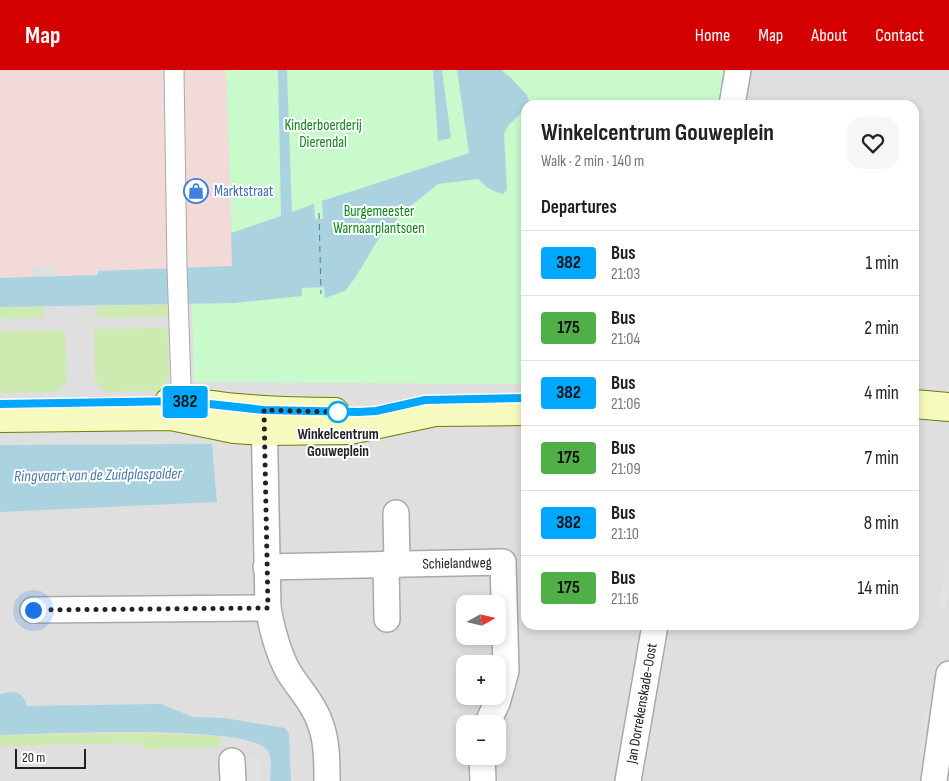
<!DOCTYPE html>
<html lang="en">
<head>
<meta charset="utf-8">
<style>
  :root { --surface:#fff; --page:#f6f6f6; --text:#222; --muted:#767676; --line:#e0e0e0; --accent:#d40000 }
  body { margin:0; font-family:"Sofia Sans Condensed",sans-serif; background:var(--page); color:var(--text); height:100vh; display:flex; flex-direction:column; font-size:19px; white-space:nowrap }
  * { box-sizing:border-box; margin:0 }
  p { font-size:16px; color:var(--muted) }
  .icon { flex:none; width:28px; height:28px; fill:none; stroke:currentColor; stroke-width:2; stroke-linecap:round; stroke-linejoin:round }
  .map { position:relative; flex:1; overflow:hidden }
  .panel { position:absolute; left:521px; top:30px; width:398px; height:530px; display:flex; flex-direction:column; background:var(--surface); border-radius:15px; box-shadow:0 2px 8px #0003 }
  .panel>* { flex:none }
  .badge { padding:0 10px; border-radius:4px; font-size:18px; line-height:32px }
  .needle { width:32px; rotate:82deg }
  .buttons { position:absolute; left:456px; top:525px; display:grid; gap:10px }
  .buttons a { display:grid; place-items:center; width:50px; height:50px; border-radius:10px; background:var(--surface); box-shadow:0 2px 8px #0003; font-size:25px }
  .scale { position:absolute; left:15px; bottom:12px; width:71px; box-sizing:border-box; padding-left:5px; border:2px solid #222; border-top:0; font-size:14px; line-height:18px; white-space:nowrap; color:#222; -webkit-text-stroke:4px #fff; paint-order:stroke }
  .you { position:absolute; width:25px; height:25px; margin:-12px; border:4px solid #fff; border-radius:50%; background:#1a73e8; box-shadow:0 0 0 8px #1a73e833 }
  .map>.badge { position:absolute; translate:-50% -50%; box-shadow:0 0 0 2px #fff }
  h2 { padding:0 20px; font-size:19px; line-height:45px }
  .round { display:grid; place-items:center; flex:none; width:52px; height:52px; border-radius:15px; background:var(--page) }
  .summary { display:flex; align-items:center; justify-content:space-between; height:85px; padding:0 20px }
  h1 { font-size:24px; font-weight:700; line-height:38px }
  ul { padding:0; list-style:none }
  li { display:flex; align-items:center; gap:15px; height:65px; padding:0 20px; border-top:1px solid var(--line) }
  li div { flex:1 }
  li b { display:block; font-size:19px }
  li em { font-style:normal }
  li .badge { min-width:55px; font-weight:700; text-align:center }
  header { display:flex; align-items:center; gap:30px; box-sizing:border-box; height:70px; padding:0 25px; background:var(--accent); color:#fff }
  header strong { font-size:24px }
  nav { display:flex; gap:28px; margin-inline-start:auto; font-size:18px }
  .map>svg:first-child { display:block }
  .residential { fill:#e0dfdf; fill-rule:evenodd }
  .commercial { fill:#f2dad9 }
  .grass { fill:#cdebb0 }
  .park { fill:#c8facc }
  .parking { fill:#e2e2e2 }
  .water { fill:#aad3df }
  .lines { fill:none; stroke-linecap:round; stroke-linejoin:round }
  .ferry { stroke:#4a7aab; stroke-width:1; stroke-dasharray:6 5; stroke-linecap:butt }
  .pedestrian-casing { stroke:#a9a9a9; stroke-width:21 }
  .minor-casing { stroke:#a9a9a9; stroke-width:28 }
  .secondary-casing { stroke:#707d05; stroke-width:30 }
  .pedestrian { stroke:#fff; stroke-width:19 }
  .minor { stroke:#fff; stroke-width:25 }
  .secondary { stroke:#f7fabf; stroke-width:28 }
  .line-casing { stroke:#fff; stroke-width:11 }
  .line { stroke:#00a7ff; stroke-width:8 }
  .walk { stroke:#222; stroke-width:5; stroke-dasharray:0 9 }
  .stop-dot { fill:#fff; stroke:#00a7ff; stroke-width:2.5 }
  .labels { text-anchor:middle; stroke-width:4; stroke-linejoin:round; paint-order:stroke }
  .park-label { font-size:15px; fill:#0c8416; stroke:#fff }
  .shop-label { font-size:15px; fill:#366cbe; stroke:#fff; text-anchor:start }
  .stop-label { font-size:15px; font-weight:bold; fill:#222; stroke:#fff }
  .street-label { font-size:15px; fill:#222; stroke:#fff }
  .water-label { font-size:16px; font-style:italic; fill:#4a7aab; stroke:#fff }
</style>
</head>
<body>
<header>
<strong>Map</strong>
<nav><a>Home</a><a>Map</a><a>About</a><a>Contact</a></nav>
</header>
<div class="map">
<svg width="949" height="711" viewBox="0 0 949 711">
  <rect width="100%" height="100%" fill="#f2efe9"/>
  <!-- residential -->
  <path class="residential" d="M0,0H949V711H0ZM526,35H914V555H526ZM465,534H498V566H465ZM465,594H498V626H465ZM465,654H498V686H465Z"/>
  <!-- commercial -->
  <polygon class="commercial" points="0,0 226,0 233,196 97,200 97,205 57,206 56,197 33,197 32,207 0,208"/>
  <!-- grass -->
  <g class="grass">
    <polygon points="167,234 168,247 97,248 97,236"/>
    <polygon points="43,236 43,248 0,249 0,237"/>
    <polygon points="167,258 169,307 160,321 104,322 95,309 94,259"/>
    <polygon points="65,260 67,310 57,322 0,323 0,261"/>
    <polygon points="145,663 221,666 221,677 144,679 140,673 0,676 0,665"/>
  </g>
  <!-- park -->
  <polygon class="park" points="226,0 738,0 732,35 526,35 526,314 194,312 192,234 195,234 233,196"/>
  <!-- parking -->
  <g class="parking">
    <polygon points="945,491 949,491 949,511 945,539 939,538"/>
    <polygon points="925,644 931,644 926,683 920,683"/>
    <polygon points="242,688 259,688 260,711 243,711"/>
  </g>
  <!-- water -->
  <g class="water">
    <polygon points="278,0 287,0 292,142 314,134 315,149 323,149 322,131 469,83 457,0 501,0 512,9 527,25 529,31 528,35 526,35 526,38 508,56 504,64 507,120 503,124 496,122 488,118 478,109 438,114 407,139 379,168 357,205 345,221 325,228 324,217 302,218 302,226 234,233 0,237 0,208 98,205 98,201 232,196 231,163 281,146"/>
    <polygon points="433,0 442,0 451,68 438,71"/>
    <polygon points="212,374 217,432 0,442 0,375"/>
    <path d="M11,622C22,622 24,628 27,636L161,634L193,647L225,648L285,658L289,664L291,711H270C270,701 274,685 265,678C237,654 45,664 0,665V624Z"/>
  </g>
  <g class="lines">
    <!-- ferry -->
    <polyline class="ferry" points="319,143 321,224"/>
    <defs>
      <polyline id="pedestrian" points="174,0 177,197 182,344"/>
      <g id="minor">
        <polyline points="732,35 738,0"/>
        <path d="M264,340L268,538C272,559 277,581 288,601C298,618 312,631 319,650C327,669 327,690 327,711"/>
        <polyline points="396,443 397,494"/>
        <polyline points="386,494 387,549"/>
        <path id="s1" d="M266,497L503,492L506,601L497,633L487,654"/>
        <polyline points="33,540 268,538"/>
        <polyline points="482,686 483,711"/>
        <polyline points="232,691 233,711"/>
        <path id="s2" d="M628,711L655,555"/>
        <polyline points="934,711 949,604"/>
      </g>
      <g id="secondary">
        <path d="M169,332C193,331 215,336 238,338C271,341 303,342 335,342"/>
        <polyline points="914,334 949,337"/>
        <polyline points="0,348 171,346 234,359 264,361 350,360 435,342 526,341"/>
      </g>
    </defs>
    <!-- pedestrian casing -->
    <use href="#pedestrian" class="pedestrian-casing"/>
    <!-- minor casing -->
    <use href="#minor" class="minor-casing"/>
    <!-- secondary casing -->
    <use href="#secondary" class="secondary-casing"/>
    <!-- pedestrian -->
    <use href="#pedestrian" class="pedestrian"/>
    <!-- minor -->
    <use href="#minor" class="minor"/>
    <!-- secondary -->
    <use href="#secondary" class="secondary"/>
  </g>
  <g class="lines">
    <defs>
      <polyline id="line" points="0,334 182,331 264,340 359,342 376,341 425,330 526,328"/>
    </defs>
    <!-- line casing -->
    <use href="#line" class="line-casing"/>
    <!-- line -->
    <use href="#line" class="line"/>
    <!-- walk -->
    <polyline class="walk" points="33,540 268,538 264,340 338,342"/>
  </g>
  <!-- icons -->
  <defs>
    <symbol id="shop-ring" viewBox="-11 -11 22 22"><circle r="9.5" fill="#fff" stroke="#3f7fe0" stroke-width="1.5"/><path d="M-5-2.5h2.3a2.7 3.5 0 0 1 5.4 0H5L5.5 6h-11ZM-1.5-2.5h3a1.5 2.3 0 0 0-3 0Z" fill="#3f7fe0"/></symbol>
  </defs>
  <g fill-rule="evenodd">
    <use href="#shop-ring" x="182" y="107" width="28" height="28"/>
  </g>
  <!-- markers -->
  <circle class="stop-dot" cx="338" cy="342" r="10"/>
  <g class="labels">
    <!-- park labels -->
    <g class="park-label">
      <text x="323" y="60">Kinderboerderij<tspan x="323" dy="17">Dierendal</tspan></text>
      <text x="379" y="146">Burgemeester<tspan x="379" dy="17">Warnaarplantsoen</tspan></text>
    </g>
    <!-- shop labels -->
    <g class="shop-label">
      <text x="214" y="126">Marktstraat</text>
    </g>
    <!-- stop labels -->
    <g class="stop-label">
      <text x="338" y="369">Winkelcentrum<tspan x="338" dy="17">Gouweplein</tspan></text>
    </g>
    <!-- street labels -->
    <g class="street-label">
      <text dy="5" stroke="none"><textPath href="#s1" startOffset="191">Schielandweg</textPath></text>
      <text dy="5" stroke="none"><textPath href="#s2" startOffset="79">Jan Dorrekenskade-Oost</textPath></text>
    </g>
    <!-- water labels -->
    <g class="water-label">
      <text transform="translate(98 404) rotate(-1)" y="6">Ringvaart van de Zuidplaspolder</text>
    </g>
  </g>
</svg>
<div class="buttons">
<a><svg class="needle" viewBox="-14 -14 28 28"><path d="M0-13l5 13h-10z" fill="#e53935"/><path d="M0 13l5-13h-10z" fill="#767676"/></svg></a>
<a>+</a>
<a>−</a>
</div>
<div class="scale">20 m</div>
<div class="you" style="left:33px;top:540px"></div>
<b class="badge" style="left:185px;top:332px;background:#00a7ff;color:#111">382</b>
<section class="panel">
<div class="summary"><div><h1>Winkelcentrum Gouweplein</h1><p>Walk · 2 min · 140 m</p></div><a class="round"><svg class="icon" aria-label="heart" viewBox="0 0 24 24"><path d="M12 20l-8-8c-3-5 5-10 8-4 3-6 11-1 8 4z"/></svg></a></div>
<h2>Departures</h2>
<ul>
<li><span class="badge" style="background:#00a7ff;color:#111">382</span><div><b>Bus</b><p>21:03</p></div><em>1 min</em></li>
<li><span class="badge" style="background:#50af46;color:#111">175</span><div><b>Bus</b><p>21:04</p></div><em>2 min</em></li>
<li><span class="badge" style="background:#00a7ff;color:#111">382</span><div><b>Bus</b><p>21:06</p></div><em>4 min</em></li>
<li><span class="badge" style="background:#50af46;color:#111">175</span><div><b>Bus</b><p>21:09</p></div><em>7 min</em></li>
<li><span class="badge" style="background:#00a7ff;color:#111">382</span><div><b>Bus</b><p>21:10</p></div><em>8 min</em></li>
<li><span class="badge" style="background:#50af46;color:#111">175</span><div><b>Bus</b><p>21:16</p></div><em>14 min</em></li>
</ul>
</section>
</div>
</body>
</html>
